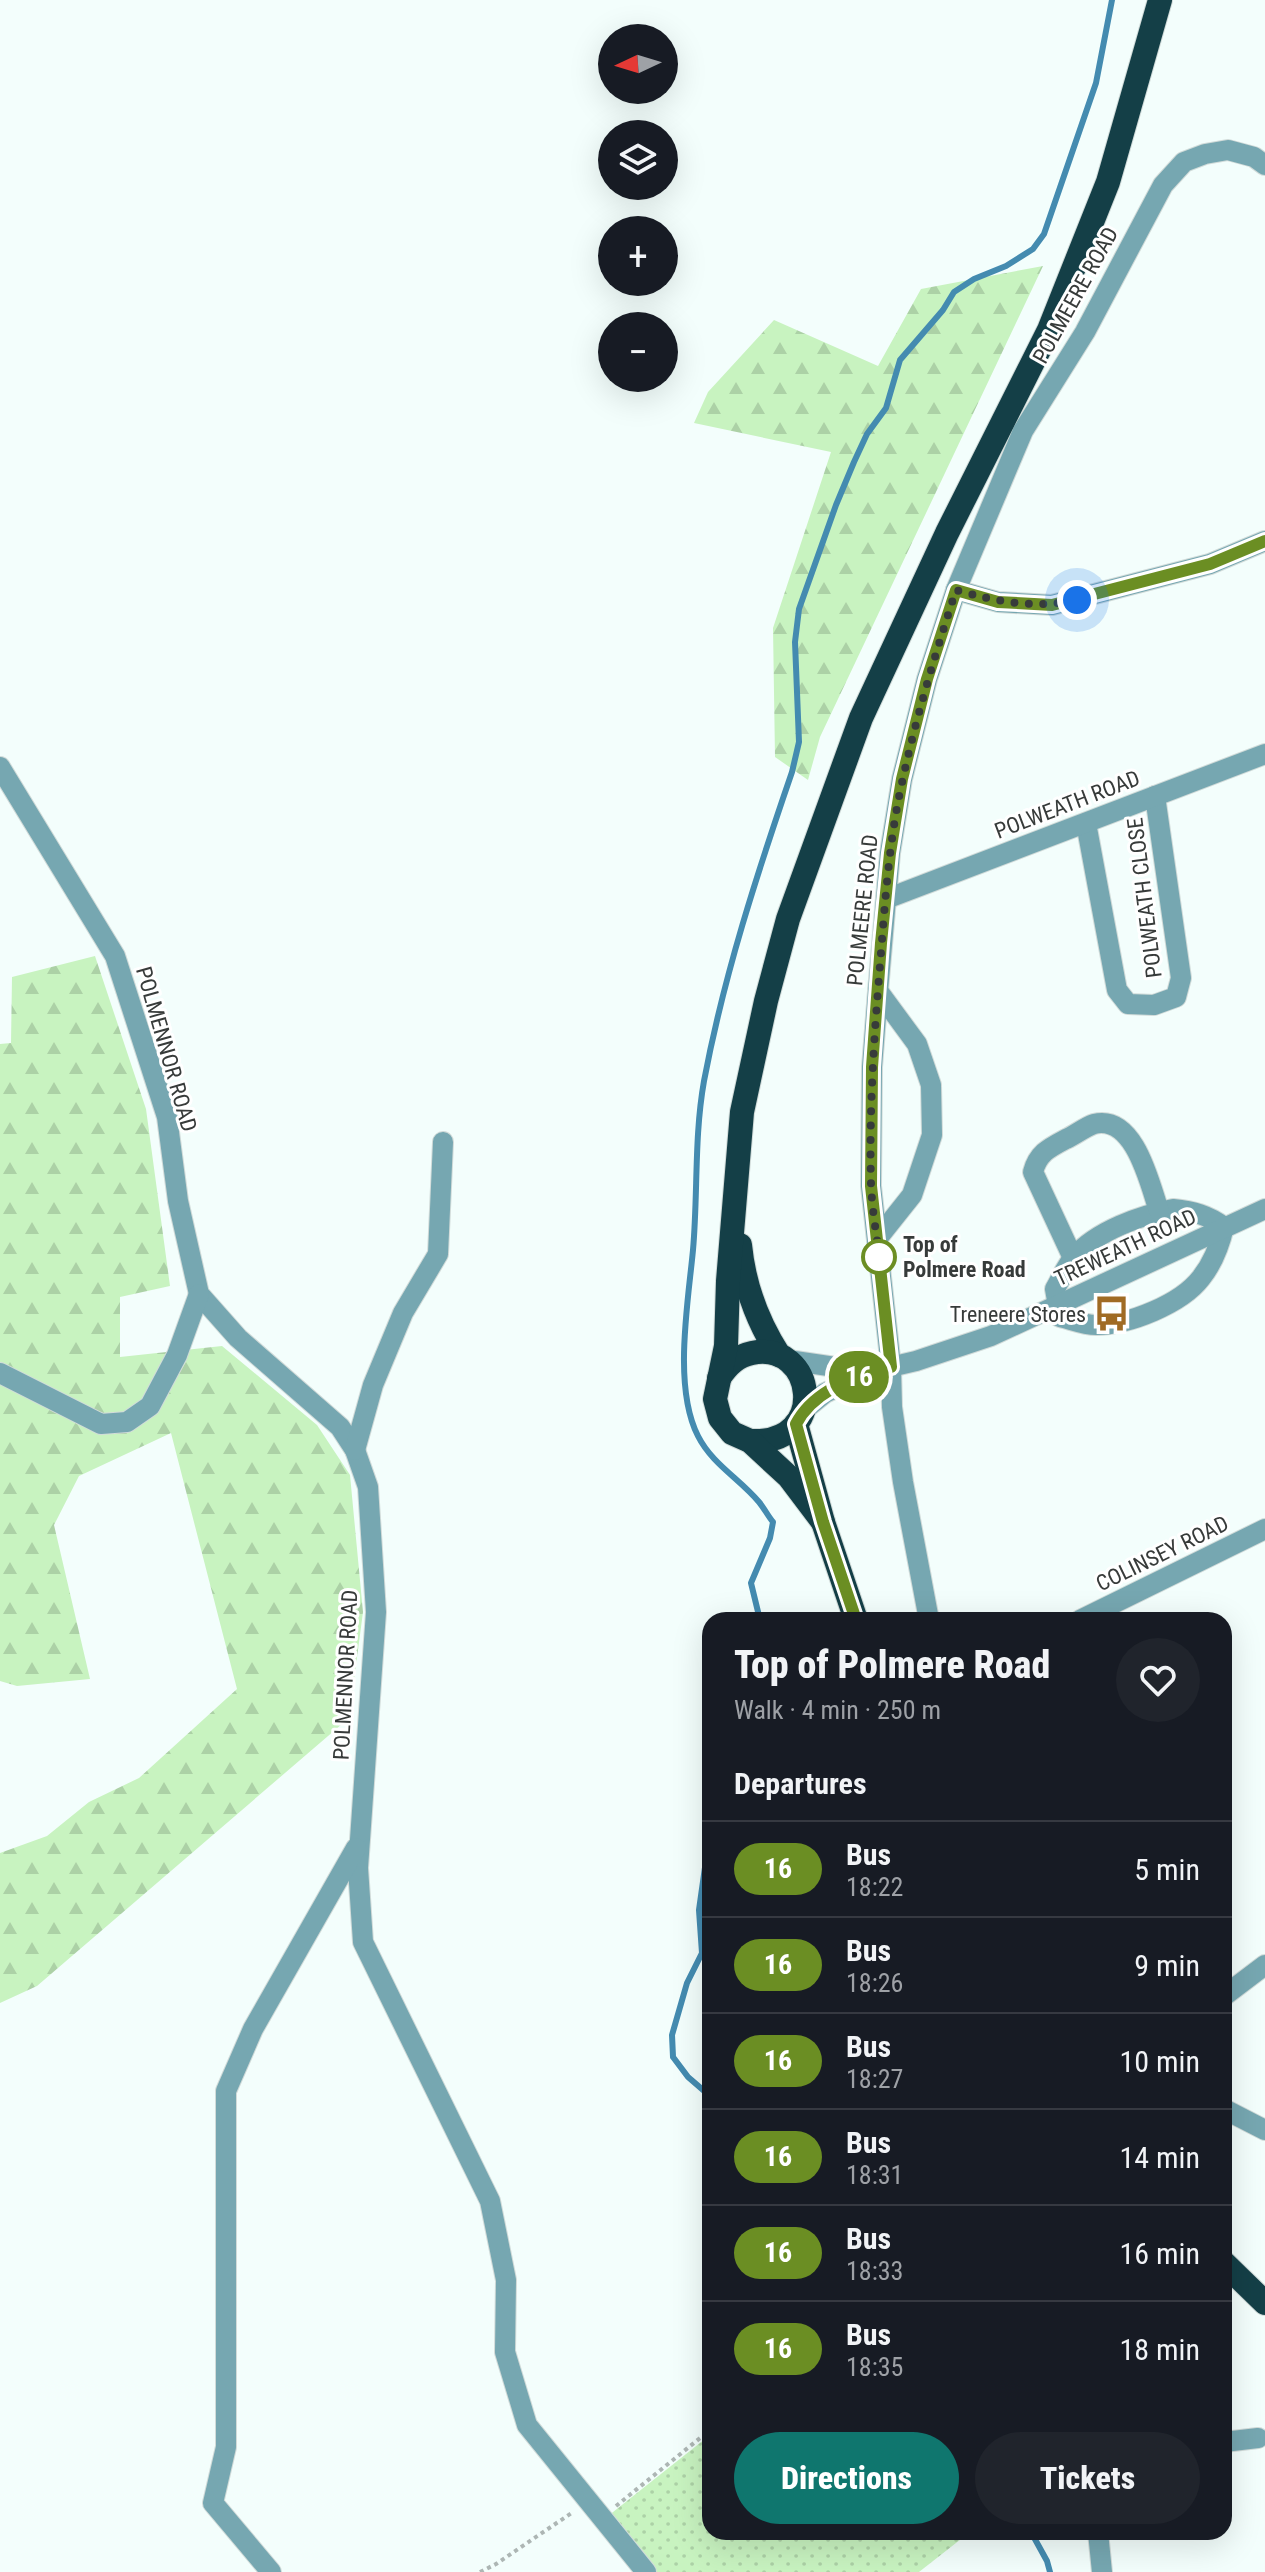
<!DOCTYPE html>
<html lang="en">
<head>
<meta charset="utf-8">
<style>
  :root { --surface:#171b24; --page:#20242c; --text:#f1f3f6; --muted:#9ea1a6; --line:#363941; --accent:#0f766e }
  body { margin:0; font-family:"Roboto Condensed",sans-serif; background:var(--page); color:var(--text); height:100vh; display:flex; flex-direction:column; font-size:30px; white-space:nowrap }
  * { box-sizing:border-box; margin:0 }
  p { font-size:26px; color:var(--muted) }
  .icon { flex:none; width:44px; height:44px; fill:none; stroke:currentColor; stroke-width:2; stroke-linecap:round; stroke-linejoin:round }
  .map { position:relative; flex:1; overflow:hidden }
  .drawer { position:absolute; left:702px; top:1612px; width:530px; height:928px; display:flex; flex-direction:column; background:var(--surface); border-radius:24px; box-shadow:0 8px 32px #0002 }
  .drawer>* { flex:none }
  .badge { padding:0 16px; border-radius:26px; font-size:28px; line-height:52px }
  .needle { width:52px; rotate:266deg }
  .buttons { position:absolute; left:598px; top:24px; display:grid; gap:16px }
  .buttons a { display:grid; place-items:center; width:80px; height:80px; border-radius:50%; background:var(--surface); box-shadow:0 8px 32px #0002; font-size:40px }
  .you { position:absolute; width:40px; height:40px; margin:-20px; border:6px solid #fff; border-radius:50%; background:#1a73e8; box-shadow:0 0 0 12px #1a73e833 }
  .map>.badge { position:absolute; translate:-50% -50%; box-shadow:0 0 0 4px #fff }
  h2 { padding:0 32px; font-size:30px; line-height:72px }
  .round { display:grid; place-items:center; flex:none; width:84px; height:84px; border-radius:42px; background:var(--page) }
  .head { display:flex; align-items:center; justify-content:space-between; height:136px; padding:0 32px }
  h1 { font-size:38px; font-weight:800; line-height:60px }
  .action { display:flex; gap:16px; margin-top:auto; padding:16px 32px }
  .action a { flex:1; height:92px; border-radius:48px; background:var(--accent); color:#fff; font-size:32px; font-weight:800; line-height:92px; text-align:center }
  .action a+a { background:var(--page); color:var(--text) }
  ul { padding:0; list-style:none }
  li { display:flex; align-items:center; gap:24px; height:96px; padding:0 32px; border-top:2px solid var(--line) }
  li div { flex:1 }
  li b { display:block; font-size:30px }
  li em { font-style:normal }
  li .badge { min-width:88px; font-weight:700; text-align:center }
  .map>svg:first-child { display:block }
  .forest { fill:url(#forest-firs) }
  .park { fill:url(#park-dots) }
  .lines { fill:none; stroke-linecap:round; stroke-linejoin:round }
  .stream { stroke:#448bb0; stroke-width:6 }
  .minor-casing { stroke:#d1dbd9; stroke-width:22 }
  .highway-casing { stroke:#d1dbd9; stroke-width:26 }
  .path { stroke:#adb6b4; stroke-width:4; stroke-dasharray:4 4; stroke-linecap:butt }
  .minor { stroke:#76a7b1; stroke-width:20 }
  .highway { stroke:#143f47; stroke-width:24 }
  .line-casing { stroke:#fff; stroke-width:18 }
  .line { stroke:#6b8e23; stroke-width:12 }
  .walk { stroke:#373b3a; stroke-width:8; stroke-dasharray:0 14.4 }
  .stop-dot { fill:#fff; stroke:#6b8e23; stroke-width:4 }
  .labels { text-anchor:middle; stroke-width:6; stroke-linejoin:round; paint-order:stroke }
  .street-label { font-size:22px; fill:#373b3a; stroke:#fff }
  .stop-label { font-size:22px; font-weight:bold; fill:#373b3a; stroke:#fff; text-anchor:start }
  .poi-label { font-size:22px; fill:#373b3a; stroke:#fff; text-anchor:end }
</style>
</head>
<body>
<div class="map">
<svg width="1265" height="2572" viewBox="0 0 1265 2572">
  <defs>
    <pattern id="forest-firs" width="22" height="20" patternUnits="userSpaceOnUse" patternTransform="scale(2)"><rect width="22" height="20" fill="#c8f3c0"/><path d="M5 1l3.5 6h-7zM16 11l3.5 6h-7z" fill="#acd1a6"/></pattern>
    <pattern id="park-dots" width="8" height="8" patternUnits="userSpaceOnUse" patternTransform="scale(2)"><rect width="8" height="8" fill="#c8f3c0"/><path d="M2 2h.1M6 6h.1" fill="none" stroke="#acd1a6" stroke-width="1.8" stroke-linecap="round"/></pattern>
  </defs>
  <rect width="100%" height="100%" fill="#f3fefc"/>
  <!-- forest -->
  <g class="forest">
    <polygon points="1043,266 820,737 808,780 775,757 773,628 831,452 694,423 708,392 774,320 878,366 921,289"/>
    <polygon points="95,956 146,1109 170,1286 120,1297 120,1357 222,1346 317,1425 350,1475 363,1612 349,1718 37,1986 0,2003 0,1853 47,1836 89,1802 139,1778 237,1689 171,1433 79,1476 54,1525 90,1679 17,1686 0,1681 0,1044 11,1043 12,977"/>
  </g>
  <!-- park -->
  <polygon class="park" points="710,2435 710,2532 970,2532 919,2572 653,2572 608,2516"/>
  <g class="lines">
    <!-- stream -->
    <g class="stream">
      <path d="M760,1620L751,1583L770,1538L773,1522C768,1516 764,1508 759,1502C740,1479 712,1464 698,1436C673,1387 688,1303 693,1250C698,1194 694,1137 704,1081C724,975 757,874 792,772L799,742L795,642L799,609L836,505L854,462L867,434L886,408L900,360L943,310L954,292L974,279L1006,266L1033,249L1044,234L1096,83L1112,0"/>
      <polyline points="710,1832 699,1910 702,1953 687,1983 672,2035 673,2057 688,2077 710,2096"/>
      <polyline points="1031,2532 1047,2561 1050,2572"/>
    </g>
    <defs>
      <g id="minor">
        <polyline points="956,590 998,602 1052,605 1210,564 1265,541"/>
        <polyline points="0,767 115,956 167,1117 178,1201 199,1294 238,1338 340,1427 355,1450 368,1487 376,1612 358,1868 363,1942 490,2201 506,2280 505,2352 527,2425 646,2572"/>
        <polyline points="1086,823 1117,990 1128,1004 1154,1005 1176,997 1181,978 1155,796"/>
        <polyline points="886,899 1265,754"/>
        <path d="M1173,1209C1193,1211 1208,1215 1224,1227C1220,1244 1213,1263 1201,1278C1181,1304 1129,1325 1096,1325C1084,1325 1072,1320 1060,1317L1055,1289C1061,1279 1066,1265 1075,1256C1097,1231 1141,1215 1173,1209Z"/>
        <polyline points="877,1239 912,1195 932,1135 931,1085 917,1044 878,991"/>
        <path d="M1073,1258L1033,1172C1038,1153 1049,1148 1066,1139C1075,1135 1085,1127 1094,1124C1135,1114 1150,1185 1159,1211"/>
        <polyline points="788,1360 869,1372"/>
        <polyline points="0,1373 101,1424 127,1422 150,1406 177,1355 199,1294"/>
        <polyline points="804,1410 825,1393 869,1372 916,1361 991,1336 1265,1209"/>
        <polyline points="355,1450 373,1385 403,1313 438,1254 443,1142"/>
        <polyline points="929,1620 903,1482 892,1407 891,1367 871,1186 872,1067 878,991 890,853 902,779 927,679 956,590 1023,431 1085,332 1163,185 1184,162 1205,154 1228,150 1254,157 1265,165"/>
        <polyline points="1080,1620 1265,1529"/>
        <polyline points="1224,1996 1265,1965"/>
        <polyline points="1224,2109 1265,2130"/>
        <polyline points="1224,2442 1258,2438"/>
        <polyline points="1098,2532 1102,2572"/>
        <polyline points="271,2572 213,2503 226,2447 226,2091 253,2029 356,1848"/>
      </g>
      <g id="highway">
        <path d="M740,1245C744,1286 757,1321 779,1355"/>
        <path d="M719,1378C728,1365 737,1356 752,1353C815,1340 831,1445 750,1441"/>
        <polyline points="796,1424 823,1522 856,1620"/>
        <polyline points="823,1522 789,1477 750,1441 732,1433 720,1418 715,1399 726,1346 728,1281 742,1112 766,1001 788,919 861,718 947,533 1049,330 1108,182 1160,0"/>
        <polyline points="1224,2263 1265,2303"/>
      </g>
    </defs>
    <!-- minor casing -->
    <use href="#minor" class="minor-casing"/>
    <!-- highway casing -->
    <use href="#highway" class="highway-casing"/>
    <!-- path -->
    <g class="path">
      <polyline points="616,2506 710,2430"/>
      <polyline points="480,2572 496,2564 573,2512"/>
    </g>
    <!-- minor -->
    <use href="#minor" class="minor"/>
    <!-- highway -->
    <use href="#highway" class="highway"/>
  </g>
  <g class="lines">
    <defs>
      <path id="line" d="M856,1620L823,1522L796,1424C813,1391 856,1375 891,1367L871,1186L872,1067L881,943L890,853L902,779L927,679L956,590L998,602L1052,605L1210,564L1265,541"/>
    </defs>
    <!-- line casing -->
    <use href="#line" class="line-casing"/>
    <!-- line -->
    <use href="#line" class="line"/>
    <!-- walk -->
    <path class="walk" d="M879,1257L880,1263C877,1237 872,1210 871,1184C869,1111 874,1038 880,965C885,903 889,839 903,778C917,714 936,652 956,590C998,602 1034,609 1077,600"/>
  </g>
  <!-- icons -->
  <defs>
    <symbol id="bus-bare" viewBox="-9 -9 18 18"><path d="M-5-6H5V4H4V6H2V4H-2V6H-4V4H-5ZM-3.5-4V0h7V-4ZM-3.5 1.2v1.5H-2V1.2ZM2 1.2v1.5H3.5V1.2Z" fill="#a06b24" stroke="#fff" stroke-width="2.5" paint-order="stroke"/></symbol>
  </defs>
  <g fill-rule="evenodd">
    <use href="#bus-bare" x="1086" y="1288" width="51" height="51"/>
  </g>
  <!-- markers -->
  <circle class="stop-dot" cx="879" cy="1257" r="16"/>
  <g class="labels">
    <!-- street labels -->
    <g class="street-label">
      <text transform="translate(1075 295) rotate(-61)" y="8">POLMEERE ROAD</text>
      <text transform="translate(1067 804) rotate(-21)" y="8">POLWEATH ROAD</text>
      <text transform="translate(1144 898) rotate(-97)" y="8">POLWEATH CLOSE</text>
      <text transform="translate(862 910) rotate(-84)" y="8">POLMEERE ROAD</text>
      <text transform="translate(167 1049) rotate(74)" y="8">POLMENNOR ROAD</text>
      <text transform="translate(1125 1247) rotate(-25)" y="8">TREWEATH ROAD</text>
      <text transform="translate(1162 1553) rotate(-26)" y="8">COLINSEY ROAD</text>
      <text transform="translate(345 1675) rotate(-87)" y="8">POLMENNOR ROAD</text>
    </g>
    <!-- stop labels -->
    <g class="stop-label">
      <text x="903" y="1252">Top of<tspan x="903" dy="25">Polmere Road</tspan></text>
    </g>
    <!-- poi labels -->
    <g class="poi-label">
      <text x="1086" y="1322">Treneere Stores</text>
    </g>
  </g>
</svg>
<div class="buttons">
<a><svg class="needle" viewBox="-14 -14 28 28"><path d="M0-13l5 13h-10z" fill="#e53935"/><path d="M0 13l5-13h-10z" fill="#9ea1a6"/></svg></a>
<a><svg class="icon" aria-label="layers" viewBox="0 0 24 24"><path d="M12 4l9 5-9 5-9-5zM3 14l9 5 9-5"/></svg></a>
<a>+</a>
<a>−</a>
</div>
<div class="you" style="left:1077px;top:600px"></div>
<b class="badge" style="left:859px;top:1377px;background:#6b8e23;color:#fff">16</b>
<section class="drawer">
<div class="head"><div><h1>Top of Polmere Road</h1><p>Walk · 4 min · 250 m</p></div><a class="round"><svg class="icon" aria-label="heart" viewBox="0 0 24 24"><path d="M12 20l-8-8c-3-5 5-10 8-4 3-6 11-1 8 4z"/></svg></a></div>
<h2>Departures</h2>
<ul>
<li><span class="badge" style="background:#6b8e23;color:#fff">16</span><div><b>Bus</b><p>18:22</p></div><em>5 min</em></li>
<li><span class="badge" style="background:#6b8e23;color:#fff">16</span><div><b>Bus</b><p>18:26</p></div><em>9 min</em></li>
<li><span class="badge" style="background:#6b8e23;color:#fff">16</span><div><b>Bus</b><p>18:27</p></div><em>10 min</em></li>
<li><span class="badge" style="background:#6b8e23;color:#fff">16</span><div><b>Bus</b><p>18:31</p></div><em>14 min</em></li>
<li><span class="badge" style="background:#6b8e23;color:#fff">16</span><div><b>Bus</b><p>18:33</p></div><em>16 min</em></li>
<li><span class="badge" style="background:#6b8e23;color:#fff">16</span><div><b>Bus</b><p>18:35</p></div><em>18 min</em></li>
</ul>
<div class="action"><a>Directions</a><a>Tickets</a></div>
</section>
</div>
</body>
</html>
